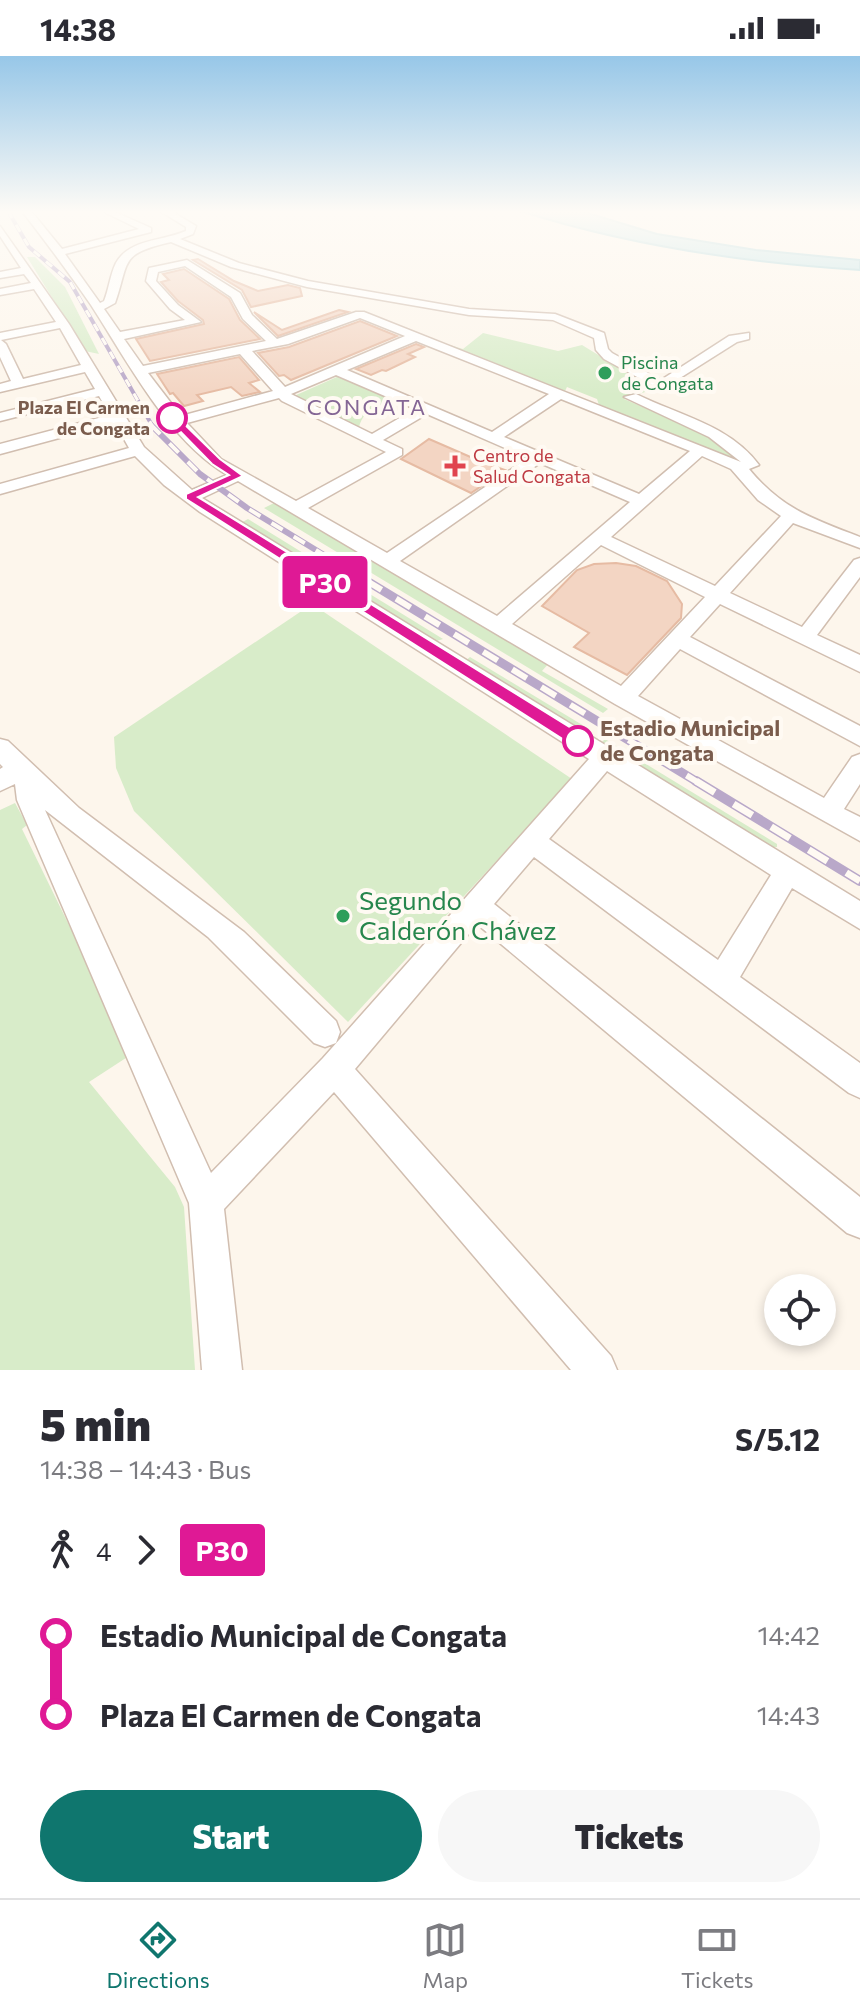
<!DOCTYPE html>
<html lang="en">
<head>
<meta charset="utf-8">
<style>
  :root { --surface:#fff; --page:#f7f7f7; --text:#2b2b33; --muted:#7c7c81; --line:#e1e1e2; --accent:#0f766e }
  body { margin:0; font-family:Commissioner,sans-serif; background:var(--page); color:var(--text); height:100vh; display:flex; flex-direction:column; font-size:30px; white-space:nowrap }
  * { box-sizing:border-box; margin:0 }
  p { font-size:26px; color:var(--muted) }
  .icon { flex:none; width:44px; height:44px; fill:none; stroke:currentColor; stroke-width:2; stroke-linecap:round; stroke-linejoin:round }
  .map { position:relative; height:1314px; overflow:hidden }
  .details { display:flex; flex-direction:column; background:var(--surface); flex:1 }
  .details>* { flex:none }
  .badge { padding:0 16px; border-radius:6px; font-size:28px; line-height:52px }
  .controls { position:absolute; left:764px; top:1218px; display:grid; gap:16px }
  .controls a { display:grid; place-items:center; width:72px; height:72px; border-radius:50%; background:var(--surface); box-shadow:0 4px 12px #0003; font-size:40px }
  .map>.badge { position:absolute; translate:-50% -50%; box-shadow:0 0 0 4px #fff }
  .legs { display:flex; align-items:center; gap:12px; height:88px; padding:0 40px; font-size:26px }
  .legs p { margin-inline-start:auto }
  .headline { display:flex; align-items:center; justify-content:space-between; height:136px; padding:0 40px }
  h1 { font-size:44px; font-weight:800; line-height:60px }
  .primary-button { display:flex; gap:16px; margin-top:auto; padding:16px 40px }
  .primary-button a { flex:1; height:92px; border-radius:48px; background:var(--accent); color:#fff; font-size:32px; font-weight:800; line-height:92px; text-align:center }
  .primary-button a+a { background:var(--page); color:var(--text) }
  ul { padding:0 40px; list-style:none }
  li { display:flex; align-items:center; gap:28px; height:80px; font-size:30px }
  li i { display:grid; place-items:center; width:12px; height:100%; margin:0 10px; background:currentColor }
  li i::after { content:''; width:20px; height:20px; margin:-10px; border:6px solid; border-radius:50%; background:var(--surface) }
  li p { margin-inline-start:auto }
  li:first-child i { background:linear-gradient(#0000 50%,currentColor 0) }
  li:last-child i { background:linear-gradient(currentColor 50%,#0000 0) }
  .status { display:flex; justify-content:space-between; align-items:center; height:56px; padding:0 40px; background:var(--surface); direction:ltr }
  .status svg { height:22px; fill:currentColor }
  .menu { display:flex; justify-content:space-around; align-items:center; height:112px; border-top:2px solid var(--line); background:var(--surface); font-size:22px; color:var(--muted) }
  .menu a { display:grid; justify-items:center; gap:4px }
  .menu .selected { color:var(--accent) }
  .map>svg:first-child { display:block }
  .green { fill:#d8ecc9 }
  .water { fill:#bfe3e8; stroke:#a5d3da; stroke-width:2 }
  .building { fill:#f3d5c3; stroke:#e6bba3; stroke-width:2 }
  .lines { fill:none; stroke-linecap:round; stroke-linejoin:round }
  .minor-casing { stroke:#d1beb0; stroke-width:3 }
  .minor { fill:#fff; fill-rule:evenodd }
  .rail-far3-casing { stroke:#b9a8c9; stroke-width:4 }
  .rail-far2-casing { stroke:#b9a8c9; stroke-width:6 }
  .rail-far1-casing { stroke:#b9a8c9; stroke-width:9 }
  .rail-casing { stroke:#b9a8c9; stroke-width:10 }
  .rail-far3 { stroke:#fffaf3; stroke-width:3; stroke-dasharray:8; stroke-linecap:butt }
  .rail-far2 { stroke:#fffaf3; stroke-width:4; stroke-dasharray:13; stroke-linecap:butt }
  .rail-far1 { stroke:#fffaf3; stroke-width:6; stroke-dasharray:17; stroke-linecap:butt }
  .rail { stroke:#fffaf3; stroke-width:7; stroke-dasharray:22; stroke-linecap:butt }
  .line-1 { fill:#df1995; stroke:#fff; stroke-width:2 }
  .leisure-dot { fill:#2e9e5b; stroke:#fffaf3; stroke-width:3 }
  .stop-1-dot { fill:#fff; stroke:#df1995; stroke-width:4 }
  .health-dot { fill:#e0444e; stroke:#fffaf3; stroke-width:3 }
  .labels { text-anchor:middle; stroke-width:8; stroke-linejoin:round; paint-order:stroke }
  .far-leisure-label { font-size:18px; fill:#27864d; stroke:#fffaf3; text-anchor:start }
  .far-stop-label { font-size:18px; font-weight:bold; fill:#7a5c4d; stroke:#fffaf3; text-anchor:end }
  .far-health-label { font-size:18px; fill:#be3a42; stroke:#fffaf3; text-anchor:start }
  .far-quarter-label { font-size:22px; letter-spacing:2px; fill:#846695; stroke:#fffaf3 }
  .stop-label { font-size:22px; font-weight:bold; fill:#7a5c4d; stroke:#fffaf3; text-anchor:start }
  .near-leisure-label { font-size:26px; fill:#27864d; stroke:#fffaf3; text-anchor:start }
</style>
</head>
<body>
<div class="status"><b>14:38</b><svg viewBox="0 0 49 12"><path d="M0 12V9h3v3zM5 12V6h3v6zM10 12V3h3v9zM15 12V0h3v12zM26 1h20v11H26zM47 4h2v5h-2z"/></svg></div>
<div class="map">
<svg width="860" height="1314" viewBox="0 0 860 1314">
  <rect width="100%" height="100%" fill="#fdf6ec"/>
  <!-- green -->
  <g class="green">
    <polygon points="27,201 35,201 65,231 99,298 85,295"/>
    <polygon points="483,277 558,295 582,289 654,333 624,343 708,379 745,410 599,349 597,343 567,331 565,335 539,328 430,283 463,293"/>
    <path d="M339,320L404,348C385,349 363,350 359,372L294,340Z"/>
    <polygon points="276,446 550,606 542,615 608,653 603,657 264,452"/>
    <polygon points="248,463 443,583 431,587 239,468"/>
    <polygon points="312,548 572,723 348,966 134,755 116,712 114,681"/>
    <polygon points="470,601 589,673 583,679 464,606"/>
    <polygon points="605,683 777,788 777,791 766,792 599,689"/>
    <polygon points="15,747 27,769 22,773 132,998 89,1026 175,1131 184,1151 195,1314 0,1314 0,754"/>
  </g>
  <!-- water -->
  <path class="water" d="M520,155H581L657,178L756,194L860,204V214C748,207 627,189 520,155Z"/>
  <!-- building -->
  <g class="building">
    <polygon points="198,203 234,225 258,235 288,229 300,232 302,240 251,251 242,234 193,204"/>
    <polygon points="184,213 229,243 240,264 260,283 150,305 136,283 204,268 203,264 178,245 161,226 169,224 163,218"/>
    <polygon points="339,254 348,256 278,280 254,256 282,274"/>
    <polygon points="360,265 397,280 291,324 284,319 279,320 258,297 289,291"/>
    <polygon points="416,288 424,291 408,298 415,301 386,315 382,314 371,319 356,313"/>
    <polygon points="239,301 259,324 249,327 260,336 242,340 231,331 197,339 203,345 184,350 173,337 170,338 157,318"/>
    <polygon points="429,383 482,406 505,414 471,437 401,403"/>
    <polygon points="616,507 636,510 667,525 682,548 681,562 627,619 574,591 589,577 542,550 577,514 594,508"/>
  </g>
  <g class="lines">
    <defs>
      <path id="minor" d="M22,155H31L62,193L139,173L102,155H113L151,172V176L65,198L100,247L104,245C109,233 110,219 116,207C129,183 163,185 186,175V171L160,155H171L196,170L193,178L180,183L239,207L308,225L469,253L555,258L604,277L608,293L612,297L661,324L729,280L749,277V283L737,286L661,334L604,303L596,294L594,282L553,264L469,259L307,231L231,211L171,186C119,198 130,204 115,247L104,253L120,276L185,264L170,253L146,225L149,212L187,204L240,237L252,259L277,283L356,256H364L741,406L709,381L624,341L636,338C678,359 730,369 759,409L749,413C782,453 813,463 860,481V492L793,467L730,537L802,571L854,504L860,502V521L817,579L860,599V616L720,548L690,581L860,670V690L680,593L638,640L824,742L852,701L860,698V728L844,753L860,761V785L615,648L238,425L202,442L860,845V873L792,832L740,921L860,1007V1042L849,1037L534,801L494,848L860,1141V1182L847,1177L477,868L355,1013L611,1300L617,1314H571L334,1036L224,1153L242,1314H202L189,1147L17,744L15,728L0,735V713L3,711L0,708V683L8,685L79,752L244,876L336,965L340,976L336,987L325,991L314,987L208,881L45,754L211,1117L323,1002L589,703L200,456L164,429L135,400L0,438V428L129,392L115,367L0,398V388L110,359L99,340L0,365V357L95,333L85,316L0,336V328L11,325L0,301V277L56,266L34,233L0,239V233L31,227L24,218L0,222V216L21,212L0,180V170L69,268L144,391L192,434L227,419C168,384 128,306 91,249C69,217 46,186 22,155ZM185,210L231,241L243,263L266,285L143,310L124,283L201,266L178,249L156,225L158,216ZM360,262L405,280L285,331L252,295L288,288ZM60,272L81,309L23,323L6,288L1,284ZM416,285L549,338L492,376L347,314ZM240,298L273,335L181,360L148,317ZM336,319L415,353L372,378L291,338ZM279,342L282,345L386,396L296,445L221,403L187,367ZM561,343L690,395L639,438L504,381ZM427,358L528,402L387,497L308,452L402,399V393L383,384ZM702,400L731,413L758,444L781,460L715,530L611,481ZM540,407L630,446L497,560L400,505ZM601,489L705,541L621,630L512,568ZM607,715L771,819L718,904L549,783Z"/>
    </defs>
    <!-- minor casing -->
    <use href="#minor" class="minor-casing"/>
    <!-- minor -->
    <use href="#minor" class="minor"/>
    <defs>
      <polyline id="rail-far3" points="8,155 29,191 70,226 153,371"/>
      <polyline id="rail-far2" points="151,369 200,418 247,452 370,527"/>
      <polyline id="rail-far1" points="367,525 699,727"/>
      <polyline id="rail" points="696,725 860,825"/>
    </defs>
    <!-- rail-far3 casing -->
    <use href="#rail-far3" class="rail-far3-casing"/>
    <!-- rail-far2 casing -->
    <use href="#rail-far2" class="rail-far2-casing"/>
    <!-- rail-far1 casing -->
    <use href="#rail-far1" class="rail-far1-casing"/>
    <!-- rail casing -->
    <use href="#rail" class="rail-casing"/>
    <!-- rail-far3 -->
    <use href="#rail-far3" class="rail-far3"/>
    <!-- rail-far2 -->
    <use href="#rail-far2" class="rail-far2"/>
    <!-- rail-far1 -->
    <use href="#rail-far1" class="rail-far1"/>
    <!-- rail -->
    <use href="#rail" class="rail"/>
  </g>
  <!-- sky -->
  <linearGradient id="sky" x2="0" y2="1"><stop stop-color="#97c7e8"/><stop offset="0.46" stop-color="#fefbf6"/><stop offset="1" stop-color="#fefbf6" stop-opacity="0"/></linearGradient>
  <rect width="860" height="339" fill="url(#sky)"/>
  <!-- line-1 -->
  <polygon class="line-1" points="169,360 176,360 220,403 243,420 198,441 584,680 584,689 572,689 186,443 186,438 229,419 212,408 169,364"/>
  <!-- markers -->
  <g class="leisure-dot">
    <circle cx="605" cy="317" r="8"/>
    <circle cx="343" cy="860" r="8"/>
  </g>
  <g class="stop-1-dot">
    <circle cx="172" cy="362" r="14"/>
    <circle cx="578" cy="685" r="14"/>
  </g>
  <path class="health-dot" d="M451 398h8v8h8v8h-8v8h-8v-8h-8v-8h8z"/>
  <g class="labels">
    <!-- far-leisure labels -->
    <g class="far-leisure-label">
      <text x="621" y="313">Piscina<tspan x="621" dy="21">de Congata</tspan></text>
    </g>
    <!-- far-stop labels -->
    <g class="far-stop-label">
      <text x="150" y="358">Plaza El Carmen<tspan x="150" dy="21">de Congata</tspan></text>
    </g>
    <!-- far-health labels -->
    <g class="far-health-label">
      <text x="473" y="406">Centro de<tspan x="473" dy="21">Salud Congata</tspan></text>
    </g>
    <!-- far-quarter labels -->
    <g class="far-quarter-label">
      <text x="367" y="359">CONGATA</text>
    </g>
    <!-- stop labels -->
    <g class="stop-label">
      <text x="600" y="680">Estadio Municipal<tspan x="600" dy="25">de Congata</tspan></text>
    </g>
    <!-- near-leisure labels -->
    <g class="near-leisure-label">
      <text x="359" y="854">Segundo<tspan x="359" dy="30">Calderón Chávez</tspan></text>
    </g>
  </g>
</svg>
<div class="controls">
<a><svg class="icon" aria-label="locate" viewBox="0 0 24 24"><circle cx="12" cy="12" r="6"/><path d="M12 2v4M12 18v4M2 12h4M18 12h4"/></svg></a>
</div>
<b class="badge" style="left:325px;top:526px;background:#df1995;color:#fff">P30</b>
</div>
<section class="details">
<div class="headline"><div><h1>5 min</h1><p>14:38 – 14:43 · Bus</p></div><b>S/5.12</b></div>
<div class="legs"><svg class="icon" aria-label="walk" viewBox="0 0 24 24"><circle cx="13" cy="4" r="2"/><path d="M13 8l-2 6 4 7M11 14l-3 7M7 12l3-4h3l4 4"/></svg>4<svg class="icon" aria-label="forward" viewBox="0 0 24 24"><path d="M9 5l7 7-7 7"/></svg><b class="badge" style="background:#df1995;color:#fff">P30</b></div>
<ul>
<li><i style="color:#df1995"></i><b>Estadio Municipal de Congata</b><p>14:42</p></li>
<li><i style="color:#df1995"></i><b>Plaza El Carmen de Congata</b><p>14:43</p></li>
</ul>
<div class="primary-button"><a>Start</a><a>Tickets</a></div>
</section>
<nav class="menu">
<a class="selected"><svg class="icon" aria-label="directions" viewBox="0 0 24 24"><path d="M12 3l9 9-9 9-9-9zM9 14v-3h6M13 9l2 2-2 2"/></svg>Directions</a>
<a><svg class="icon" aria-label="map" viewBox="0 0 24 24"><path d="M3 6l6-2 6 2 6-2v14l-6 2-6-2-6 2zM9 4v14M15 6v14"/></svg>Map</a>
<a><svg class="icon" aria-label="tickets" viewBox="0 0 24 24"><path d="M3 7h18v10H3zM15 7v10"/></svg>Tickets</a>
</nav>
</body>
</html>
